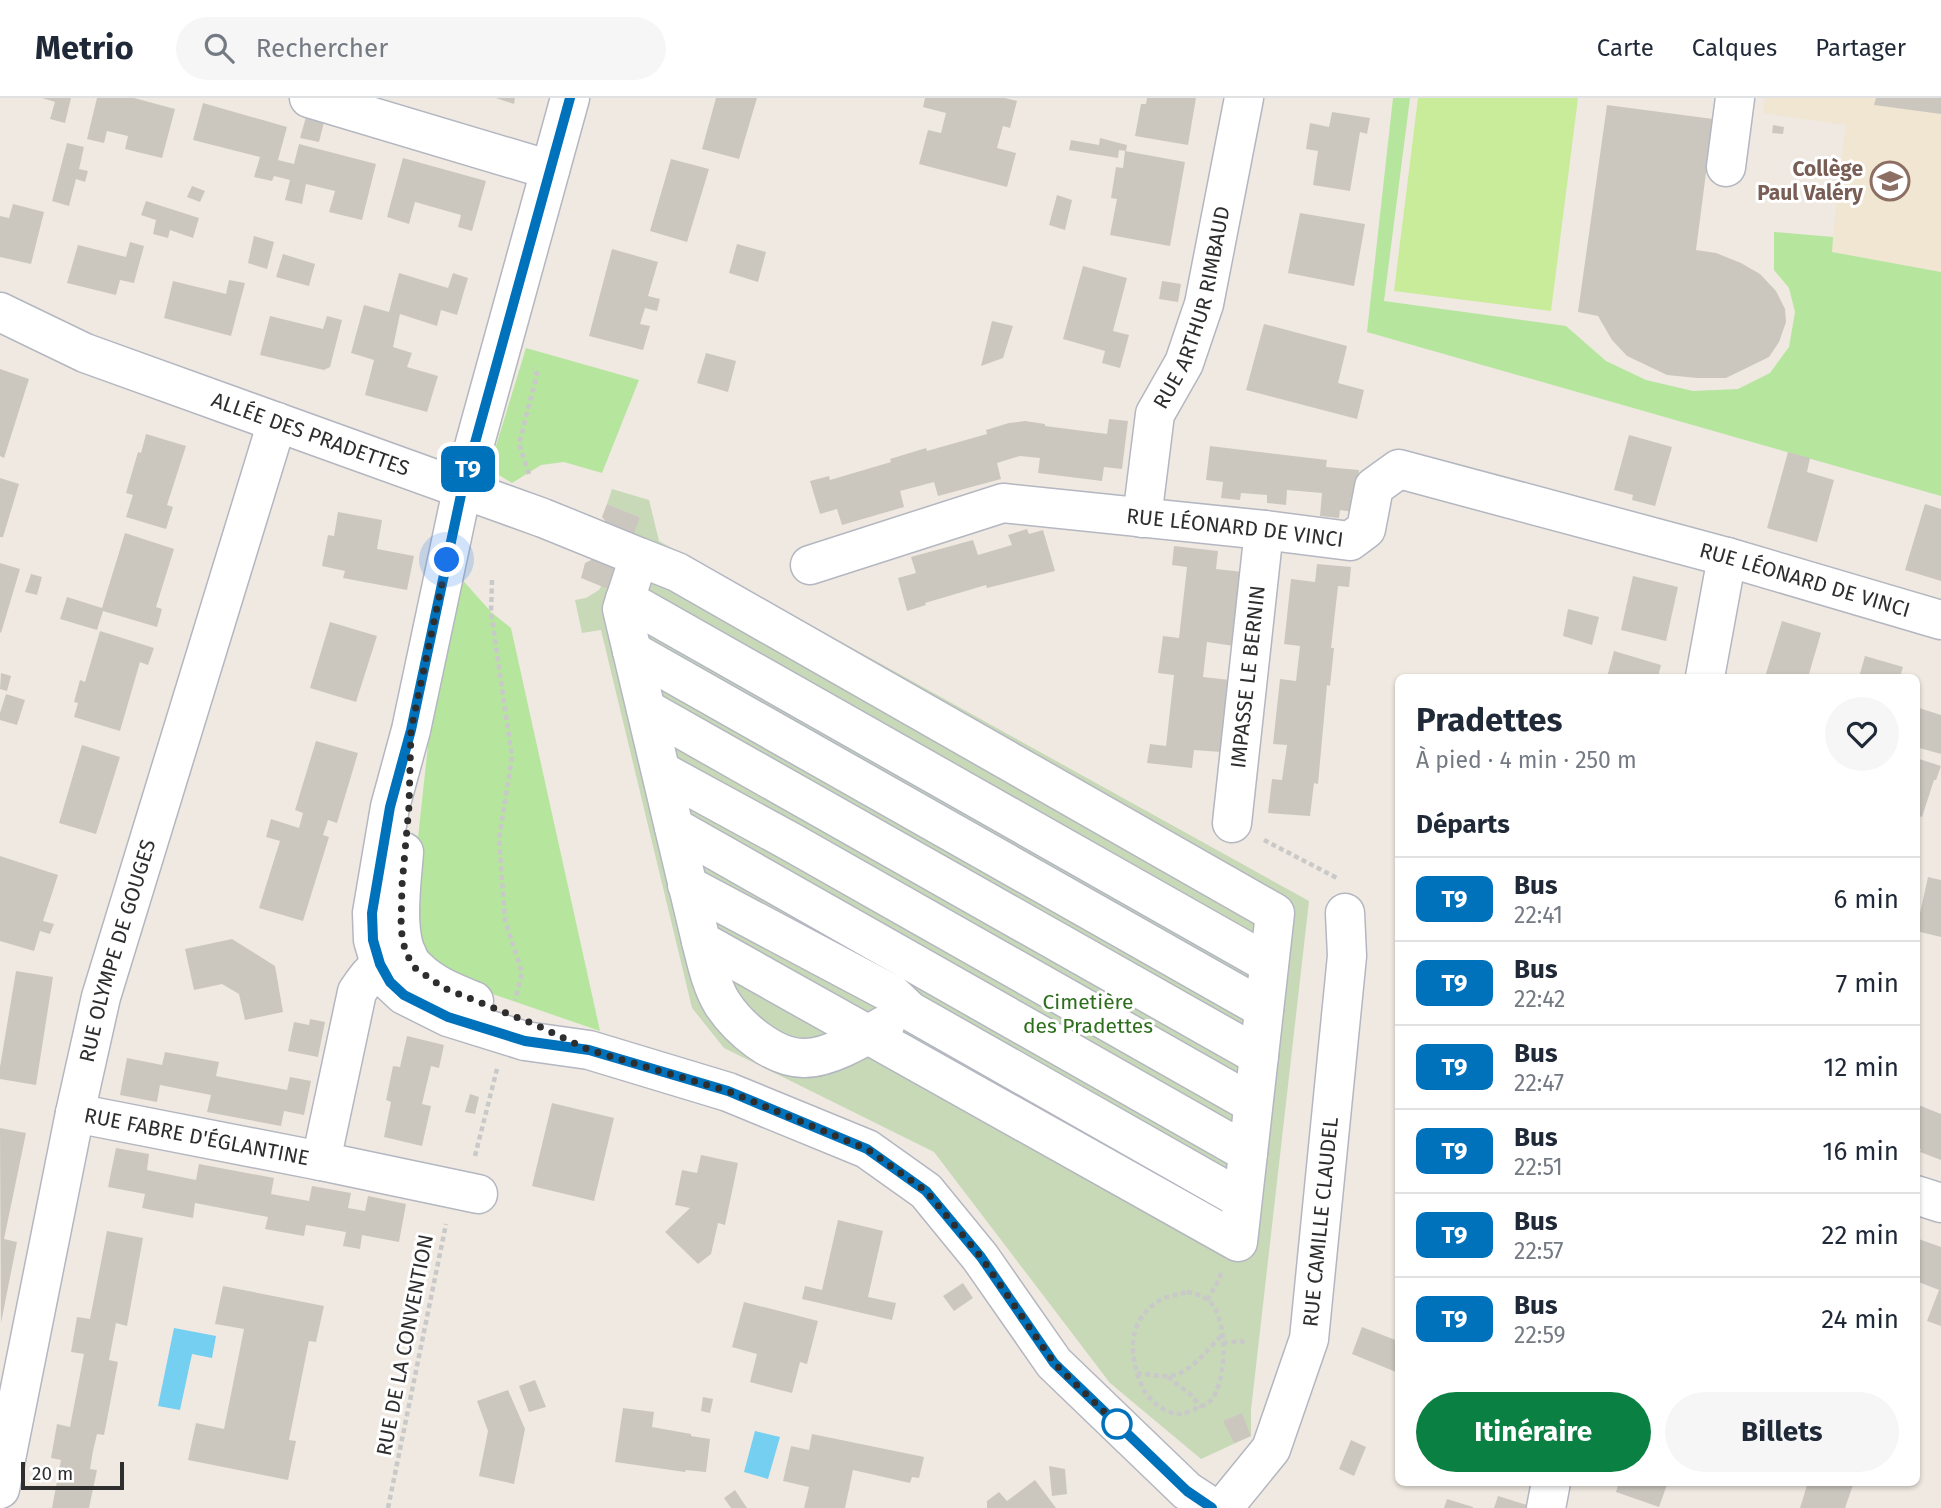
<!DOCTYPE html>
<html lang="fr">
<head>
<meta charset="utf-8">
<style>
  :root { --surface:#fff; --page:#f6f6f7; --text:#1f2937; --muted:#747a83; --line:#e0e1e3; --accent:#0b8043 }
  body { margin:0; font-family:"Fira Sans",sans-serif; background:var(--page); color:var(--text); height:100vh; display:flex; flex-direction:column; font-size:26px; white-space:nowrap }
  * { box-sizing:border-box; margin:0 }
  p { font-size:23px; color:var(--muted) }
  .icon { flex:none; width:38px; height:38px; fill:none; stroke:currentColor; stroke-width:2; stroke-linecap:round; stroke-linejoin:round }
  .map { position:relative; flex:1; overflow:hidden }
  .panel { position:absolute; left:1395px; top:576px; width:525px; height:812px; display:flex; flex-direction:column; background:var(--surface); border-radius:10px; box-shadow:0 2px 5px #0004 }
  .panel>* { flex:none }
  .badge { padding:0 14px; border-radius:10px; font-size:24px; line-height:46px }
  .scale { position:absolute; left:21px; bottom:18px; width:103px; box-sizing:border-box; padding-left:7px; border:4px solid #2e2e2e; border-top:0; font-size:19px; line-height:24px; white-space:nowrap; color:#2e2e2e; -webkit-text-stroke:5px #fff; paint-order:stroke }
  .you { position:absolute; width:35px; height:35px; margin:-18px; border:5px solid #fff; border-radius:50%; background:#1a73e8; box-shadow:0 0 0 10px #1a73e833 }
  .map>.badge { position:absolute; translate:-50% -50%; box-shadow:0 0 0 4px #fff }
  h2 { padding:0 21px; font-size:26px; line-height:63px }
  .round { display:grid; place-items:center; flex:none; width:74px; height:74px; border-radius:37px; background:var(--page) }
  .headline { display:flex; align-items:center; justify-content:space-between; height:119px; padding:0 21px }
  h1 { font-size:33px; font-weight:700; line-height:52px }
  .button { display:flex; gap:14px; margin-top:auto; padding:14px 21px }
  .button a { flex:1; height:80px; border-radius:42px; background:var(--accent); color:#fff; font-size:28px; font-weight:700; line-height:80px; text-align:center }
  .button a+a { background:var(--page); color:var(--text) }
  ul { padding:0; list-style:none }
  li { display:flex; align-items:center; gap:21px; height:84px; padding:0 21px; border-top:2px solid var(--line) }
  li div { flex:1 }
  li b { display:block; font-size:26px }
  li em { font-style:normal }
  li .badge { min-width:77px; font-weight:700; text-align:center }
  header { display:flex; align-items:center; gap:42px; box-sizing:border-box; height:98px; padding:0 35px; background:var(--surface); border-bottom:2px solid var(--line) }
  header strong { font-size:33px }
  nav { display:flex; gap:38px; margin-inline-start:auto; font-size:24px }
  .search { width:490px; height:63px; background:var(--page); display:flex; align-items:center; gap:18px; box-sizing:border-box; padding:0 24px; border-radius:38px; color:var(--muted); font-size:26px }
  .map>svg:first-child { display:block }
  .education { fill:#f0e6d1 }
  .green { fill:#b6e59e }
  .cemetery { fill:#c8d9b8 }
  .pitch { fill:#c9ec9a }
  .water { fill:#75cff0 }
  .building { fill:#cbc7bf }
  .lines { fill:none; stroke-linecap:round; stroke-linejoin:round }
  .minor-casing { stroke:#b4b7c1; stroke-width:41 }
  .path { stroke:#c9c9c9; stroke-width:4.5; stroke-dasharray:5 3.5; stroke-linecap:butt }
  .minor { stroke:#fff; stroke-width:38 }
  .line-casing { stroke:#fff; stroke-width:16 }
  .line { stroke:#0072bc; stroke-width:10 }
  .walk { stroke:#2e2e2e; stroke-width:7; stroke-dasharray:0 12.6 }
  .stop-dot { fill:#fff; stroke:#0072bc; stroke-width:3.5 }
  .labels { text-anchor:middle; stroke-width:6; stroke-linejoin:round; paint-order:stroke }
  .education-label { font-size:21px; font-weight:bold; fill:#785e54; stroke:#fff; text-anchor:end }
  .street-label { font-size:21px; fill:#2e2e2e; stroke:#fff }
  .park-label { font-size:21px; fill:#2c6e1b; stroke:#fff }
</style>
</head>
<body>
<header>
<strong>Metrio</strong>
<div class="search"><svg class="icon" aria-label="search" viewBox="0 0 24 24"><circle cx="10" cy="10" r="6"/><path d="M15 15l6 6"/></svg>Rechercher</div>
<nav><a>Carte</a><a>Calques</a><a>Partager</a></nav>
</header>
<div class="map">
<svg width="1941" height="1410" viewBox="0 0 1941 1410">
  <rect width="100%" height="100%" fill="#efe9e1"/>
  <!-- education -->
  <polygon class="education" points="1765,0 1941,0 1941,174 1831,154 1846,27 1763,15"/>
  <!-- green -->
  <g class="green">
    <polygon points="1393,0 1410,0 1384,203 1566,228 1606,263 1646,282 1693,293 1738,291 1770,275 1789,249 1795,214 1789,190 1774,172 1774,134 1833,139 1832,154 1941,174 1941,398 1367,234"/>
    <polygon points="526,250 639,282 602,375 564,364 541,367 512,385 489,371"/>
    <polygon points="459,478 491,514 511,530 600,933 443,879 418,855 409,823 429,638"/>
  </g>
  <!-- cemetery -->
  <polygon class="cemetery" points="612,391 649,402 659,443 1309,803 1251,1312 1251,1338 1201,1361 1110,1285 934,1054 724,950 692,910 601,532 582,535 575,502 586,500 599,492 640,419 607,406"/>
  <!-- pitch -->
  <polygon class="pitch" points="1418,0 1578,0 1551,213 1394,193"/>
  <!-- water -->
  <g class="water">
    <polygon points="174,1230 216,1238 212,1260 192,1256 180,1312 158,1308"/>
    <polygon points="755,1333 780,1339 768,1381 744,1374"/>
  </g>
  <!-- building -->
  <g class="building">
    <polygon points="42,0 71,0 65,25 50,21 55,4"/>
    <polygon points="97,0 134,0 175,11 162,60 125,51 128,38 107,33 104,45 87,41"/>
    <polygon points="496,0 515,0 514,6"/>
    <polygon points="716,0 757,0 739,61 702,51"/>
    <polygon points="925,0 1005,0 1017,3 1010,30 1003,28 997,50 1016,55 1007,89 919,66 928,32 941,35 946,15 923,9"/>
    <polygon points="1147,0 1196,0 1188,47 1135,38 1141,6 1146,6"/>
    <polygon points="1876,0 1941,0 1941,16 1874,7"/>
    <polygon points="203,5 287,29 278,62 294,66 299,46 376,66 362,122 329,114 335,93 306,86 302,106 285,102 290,82 274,78 272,83 254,79 260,59 193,42"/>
    <polygon points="1607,7 1713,21 1696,152 1716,155 1741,165 1760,176 1776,193 1785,211 1786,224 1779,244 1769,259 1726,280 1697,280 1667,277 1627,258 1612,242 1598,218 1578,214"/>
    <polygon points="1332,14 1370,20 1367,36 1360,34 1350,93 1313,87 1318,53 1306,51 1310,25 1329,29"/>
    <polygon points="306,19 324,24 319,44 300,40"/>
    <polygon points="1773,27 1784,29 1783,36 1772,35"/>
    <polygon points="1100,40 1127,47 1126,53 1119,52 1118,60 1069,52 1071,42 1099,47"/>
    <polygon points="67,45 84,49 79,71 88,73 85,84 76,81 69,108 52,103"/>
    <polygon points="1125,53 1185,64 1170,148 1110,137 1117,101 1111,100 1116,69 1123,70"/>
    <polygon points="403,60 486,83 472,133 458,129 461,117 415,104 409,126 387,119"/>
    <polygon points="671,61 709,71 687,144 650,133"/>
    <polygon points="192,88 205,93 200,104 187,99"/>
    <polygon points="1057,97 1072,102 1065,132 1049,127"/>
    <polygon points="146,103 199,120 193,140 170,132 168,140 153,136 156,122 141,117"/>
    <polygon points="13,106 44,114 31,166 0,159 0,118 9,120"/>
    <polygon points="1300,115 1365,126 1354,188 1288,175"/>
    <polygon points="254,138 274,144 267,171 248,165"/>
    <polygon points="130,144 144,148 134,185 120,182 116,197 67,185 78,147 126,159"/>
    <polygon points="737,146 766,154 758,184 729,175"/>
    <polygon points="612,151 658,164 648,198 660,201 657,213 645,210 640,226 650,228 643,252 589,238"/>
    <polygon points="283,156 315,166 309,188 276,179"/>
    <polygon points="1083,168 1127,180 1113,233 1129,237 1120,270 1102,265 1105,253 1063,241"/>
    <polygon points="399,175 448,190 453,175 468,180 457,217 441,212 437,228 400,216 393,249 412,255 407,269 438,278 427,314 365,297 374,262 351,255 364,207 389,214"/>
    <polygon points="229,182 245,185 231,238 164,220 173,183 226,196"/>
    <polygon points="1162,183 1181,186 1178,204 1159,201"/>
    <polygon points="270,218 323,231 327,218 342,222 330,269 324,272 260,257"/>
    <polygon points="992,223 1013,228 1003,260 981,268"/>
    <polygon points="1264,226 1347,248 1338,285 1364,292 1357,321 1246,292"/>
    <polygon points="706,255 736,263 728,294 697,285"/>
    <polygon points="0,271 29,281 4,360 0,358"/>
    <polygon points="1109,321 1128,323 1122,371 1104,369 1102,383 1038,375 1040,360 1020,358 997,365 1001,381 938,398 934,384 900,393 904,409 842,427 837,411 820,416 810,383 829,378 830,382 891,364 890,361 926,350 927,353 987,336 986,332 1009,325 1025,323 1045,326 1045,328 1107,336"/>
    <polygon points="146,336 186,348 167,407 173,409 166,431 126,419 133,397 126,395 138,354 141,355"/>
    <polygon points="1629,337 1672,349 1655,408 1632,402 1633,397 1614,392"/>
    <polygon points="1210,348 1327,362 1326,369 1359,372 1354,414 1340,412 1339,420 1320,418 1322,395 1287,392 1286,407 1267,405 1267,397 1241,395 1240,402 1221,400 1223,384 1206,382"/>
    <polygon points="1788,354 1810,360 1807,374 1834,382 1817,444 1767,430"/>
    <polygon points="0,380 19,386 3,439 0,439"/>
    <polygon points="607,406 640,419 613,493 581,480 585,465 597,459 607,431 605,423 602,419"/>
    <polygon points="1925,406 1941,411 1941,483 1905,472"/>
    <polygon points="338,414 382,422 377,451 414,458 407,492 343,480 345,473 322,468 328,437 334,438"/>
    <polygon points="1027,431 1029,436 1043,432 1055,473 987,490 986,487 925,505 926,507 907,513 898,480 916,475 911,459 973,442 978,457 1012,447 1008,437"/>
    <polygon points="125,435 174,451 156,509 162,511 157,529 103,513 97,532 60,521 67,499 102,510"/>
    <polygon points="1174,448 1218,453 1216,471 1243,474 1234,548 1207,544 1203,579 1230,582 1221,654 1194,652 1192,670 1147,665 1150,646 1166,648 1174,577 1158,575 1163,538 1179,540 1187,469 1172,467"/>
    <polygon points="0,465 20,471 1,535 0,534"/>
    <polygon points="1317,466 1351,469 1349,489 1338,488 1331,550 1334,550 1330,588 1327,587 1318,686 1314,685 1310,718 1268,715 1272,681 1282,682 1287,647 1273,646 1280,581 1296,583 1300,548 1284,546 1291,481 1315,484"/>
    <polygon points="31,476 42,479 37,497 25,494"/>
    <polygon points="1633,478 1678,489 1666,543 1621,532"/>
    <polygon points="1568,511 1599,519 1592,547 1563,538"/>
    <polygon points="1782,523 1821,535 1809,576 1818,579 1765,579"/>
    <polygon points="330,524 377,538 356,604 310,590"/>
    <polygon points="100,533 154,550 148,567 140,564 120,633 74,619 78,605 74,604 80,582 85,584"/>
    <polygon points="1614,553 1661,567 1658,579 1607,579"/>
    <polygon points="1865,558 1903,569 1900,579 1859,579"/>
    <polygon points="1,575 11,578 7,593 0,591"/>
    <polygon points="6,596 25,602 17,627 0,622 0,615"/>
    <polygon points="1916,609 1941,617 1941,656 1916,649"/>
    <polygon points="316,643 358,655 337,725 328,722 323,737 329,739 303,823 259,810 280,743 266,739 271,721 299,730 303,715 295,712"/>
    <polygon points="82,647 120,659 96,736 59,725"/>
    <polygon points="1916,660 1941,668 1936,682 1934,682 1922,719 1916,717"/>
    <polygon points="0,758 58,777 43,823 54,826 50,836 40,833 34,853 0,843"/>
    <polygon points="1928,779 1941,782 1941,839 1916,833"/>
    <polygon points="232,841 275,868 283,914 245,922 239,896 222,886 194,892 185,851"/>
    <polygon points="16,873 53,879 36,987 0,981 0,969"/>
    <polygon points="310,921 325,924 318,959 288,953 294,924 309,927"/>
    <polygon points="407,938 444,947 439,970 431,968 422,1006 431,1008 422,1048 384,1039 391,1004 386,1002 393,968 400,969"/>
    <polygon points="165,954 219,964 216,978 251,985 287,992 290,979 311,983 304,1017 284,1013 281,1028 207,1014 211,997 160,987 157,1004 120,997 127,960 162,967"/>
    <polygon points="470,996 479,999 475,1016 465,1014"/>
    <polygon points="552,1005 614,1020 594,1103 532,1088"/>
    <polygon points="1916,1006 1941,1016 1941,1062 1920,1054 1921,1051 1916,1049"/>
    <polygon points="0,1030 26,1035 4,1141 17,1144 1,1225"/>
    <polygon points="116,1050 149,1056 147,1072 196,1082 199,1066 274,1080 271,1096 309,1103 312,1088 351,1095 348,1110 365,1113 368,1098 406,1106 399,1144 362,1137 360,1151 343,1148 346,1134 306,1127 304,1138 265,1131 268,1119 195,1105 193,1120 142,1110 145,1096 108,1089"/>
    <polygon points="701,1057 738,1065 725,1127 718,1125 711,1156 698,1166 665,1134 690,1110 675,1107 682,1072 697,1075"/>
    <polygon points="838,1122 883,1133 868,1199 896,1205 892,1222 802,1201 805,1188 822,1192"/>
    <polygon points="107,1133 143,1140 127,1228 116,1225 109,1262 118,1264 104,1337 97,1336 93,1353 90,1371 97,1372 89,1410 52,1410 61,1362 51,1360 57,1326 70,1329 84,1256 71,1254 77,1219 90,1221"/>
    <polygon points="1916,1140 1941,1149 1941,1228 1927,1223 1939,1192 1916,1183"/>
    <polygon points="963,1185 973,1200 954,1213 943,1198"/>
    <polygon points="223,1188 324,1208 316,1244 309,1243 289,1342 296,1343 288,1382 188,1362 196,1325 224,1331 244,1231 215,1226"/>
    <polygon points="744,1204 818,1223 807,1266 800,1264 792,1295 750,1284 757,1256 732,1249"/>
    <polygon points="1362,1229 1398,1243 1398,1269 1396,1274 1352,1256"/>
    <polygon points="535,1282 546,1309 529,1314 519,1288"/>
    <polygon points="508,1292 525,1331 514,1386 479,1378 488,1333 477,1303"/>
    <polygon points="703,1299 713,1301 710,1315 701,1313"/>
    <polygon points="623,1310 654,1314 652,1329 691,1336 691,1338 710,1341 706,1374 686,1372 685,1374 615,1364"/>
    <polygon points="1242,1315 1251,1338 1234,1345 1223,1323"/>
    <polygon points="812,1336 924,1359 919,1380 912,1379 910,1385 853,1372 845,1410 804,1410 809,1389 783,1383 791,1348 809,1352"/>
    <polygon points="1351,1342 1366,1349 1354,1378 1339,1371"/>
    <polygon points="1049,1368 1065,1371 1067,1396 1052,1398"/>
    <polygon points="1035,1382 1056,1410 987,1410 987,1403 999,1394 1007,1403"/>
    <polygon points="1619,1384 1668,1384 1659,1409 1616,1394"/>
    <polygon points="1808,1384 1835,1386 1835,1384 1854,1384 1845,1410 1800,1410"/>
    <polygon points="735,1392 747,1410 731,1410 724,1400"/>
    <polygon points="1498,1398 1527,1407 1526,1410 1494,1410"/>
    <polygon points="1447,1401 1473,1409 1473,1410 1444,1410"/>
  </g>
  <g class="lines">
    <defs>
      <g id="minor">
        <polyline points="309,0 550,72"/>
        <polyline points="570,0 462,392 411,632 390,709 372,815 373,842 380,866 390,884 404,897 448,919 525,943 589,952 728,994 867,1051 926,1093 980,1159 1054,1265 1187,1393 1213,1410"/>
        <polyline points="1726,69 1735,0"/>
        <path id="s1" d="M0,214L85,255L543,420L639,459L622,511L701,843L1238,1144L1275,815L677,474L639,459"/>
        <path id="s2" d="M1142,420L1155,316L1184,265L1204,206L1244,0"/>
        <path id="s3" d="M810,467L1003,405L1264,432L1350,443L1366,431L1374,389L1399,371L1727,459L1941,522"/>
        <polyline points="625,501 1269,866"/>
        <polyline points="632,553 1264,911"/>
        <polyline points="1705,579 1727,459"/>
        <polyline points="646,611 1259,958"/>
        <polyline points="661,673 791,744 1253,1006"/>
        <path id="s4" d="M1232,725L1264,432"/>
        <polyline points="674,729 1248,1055"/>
        <path d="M404,754C402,785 391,848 417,871C433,887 454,895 474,903"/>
        <polyline points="687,787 892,896 910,913 1241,1101"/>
        <path d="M701,843C706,863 711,887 722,905C738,930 774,961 805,960C830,960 864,939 885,927"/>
        <path id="s5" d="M75,1015L321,1063L357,894C374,868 378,867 407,856"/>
        <polyline points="321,1063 478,1096"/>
        <polyline points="1916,1097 1941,1105"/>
        <path id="s6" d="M0,1391L75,1015L101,899L277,324"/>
        <path id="s7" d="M1223,1410L1271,1351L1309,1241L1347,858L1345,815"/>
        <polyline points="1546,1410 1551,1384"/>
      </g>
    </defs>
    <!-- minor casing -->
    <use href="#minor" class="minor-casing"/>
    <!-- path -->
    <g class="path">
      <polyline points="529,376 519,346 537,276 533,270"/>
      <polyline points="492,482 491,514 512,659 499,741 505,822 522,875 515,902"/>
      <polyline points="1264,742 1337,780"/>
      <polyline points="475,1058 497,971"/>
      <path d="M1187,1194C1197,1196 1204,1198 1211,1205C1228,1223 1227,1284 1211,1302C1208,1306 1201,1309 1197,1310C1193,1312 1186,1315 1182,1316C1167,1317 1149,1303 1143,1290C1129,1260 1126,1225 1157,1204C1165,1198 1178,1197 1187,1194Z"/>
      <polyline points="1207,1202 1219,1182 1221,1175"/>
      <polyline points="1223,1245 1240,1243 1247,1245"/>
      <path d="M1137,1275C1147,1276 1159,1279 1170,1278C1191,1275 1208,1251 1222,1237"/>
      <polyline points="1168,1279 1190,1296 1201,1309"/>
      <polyline points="388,1410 446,1126"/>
    </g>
    <!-- minor -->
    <use href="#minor" class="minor"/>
  </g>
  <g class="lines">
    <defs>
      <polyline id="line" points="570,0 462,392 411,632 390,709 372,815 373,842 380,866 390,884 404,897 448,919 525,943 589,952 728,993 867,1051 926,1093 981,1159 1054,1265 1187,1393 1212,1410"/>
    </defs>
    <!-- line casing -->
    <use href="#line" class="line-casing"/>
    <!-- line -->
    <use href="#line" class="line"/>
    <!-- walk -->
    <polyline class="walk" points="447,462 411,632 409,708 402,787 401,829 403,845 410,863 415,870 444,890 536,927 589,952 728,993 867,1051 926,1093 981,1159 1054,1265 1117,1326"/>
  </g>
  <!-- icons -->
  <defs>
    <symbol id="school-ring" viewBox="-11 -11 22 22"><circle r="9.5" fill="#fff" stroke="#8d6e63" stroke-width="1.5"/><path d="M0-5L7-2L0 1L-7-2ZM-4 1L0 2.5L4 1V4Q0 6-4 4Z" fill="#8d6e63"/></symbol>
  </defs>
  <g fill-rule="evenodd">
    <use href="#school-ring" x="1868" y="61" width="44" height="44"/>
  </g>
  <!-- markers -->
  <circle class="stop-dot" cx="1117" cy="1326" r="14"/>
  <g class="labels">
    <!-- education labels -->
    <g class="education-label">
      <text x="1863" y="78">Collège<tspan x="1863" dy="24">Paul Valéry</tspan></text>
    </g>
    <!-- street labels -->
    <g class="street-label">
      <text dy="7" stroke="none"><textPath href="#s2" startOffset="219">RUE ARTHUR RIMBAUD</textPath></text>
      <text dy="7" stroke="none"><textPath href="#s1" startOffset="334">ALLÉE DES PRADETTES</textPath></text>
      <text dy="7" stroke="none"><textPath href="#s3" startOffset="436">RUE LÉONARD DE VINCI</textPath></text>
      <text dy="7" stroke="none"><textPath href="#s3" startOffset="1066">RUE LÉONARD DE VINCI</textPath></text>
      <text dy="7" stroke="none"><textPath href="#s4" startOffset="147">IMPASSE LE BERNIN</textPath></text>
      <text dy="7" stroke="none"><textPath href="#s6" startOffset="551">RUE OLYMPE DE GOUGES</textPath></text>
      <text dy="7" stroke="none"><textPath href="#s5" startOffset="124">RUE FABRE D'ÉGLANTINE</textPath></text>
      <text dy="7" stroke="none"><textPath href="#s7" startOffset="310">RUE CAMILLE CLAUDEL</textPath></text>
      <text transform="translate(405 1247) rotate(-79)" y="7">RUE DE LA CONVENTION</text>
    </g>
    <!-- park labels -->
    <g class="park-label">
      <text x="1088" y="911">Cimetière<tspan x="1088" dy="24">des Pradettes</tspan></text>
    </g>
  </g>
</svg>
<div class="scale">20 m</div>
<div class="you" style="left:447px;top:462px"></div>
<b class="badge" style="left:468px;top:371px;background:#0072bc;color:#fff">T9</b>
<section class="panel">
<div class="headline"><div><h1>Pradettes</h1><p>À pied · 4 min · 250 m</p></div><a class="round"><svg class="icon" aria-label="heart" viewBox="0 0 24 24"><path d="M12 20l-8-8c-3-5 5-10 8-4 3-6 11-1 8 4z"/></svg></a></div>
<h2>Départs</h2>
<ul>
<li><span class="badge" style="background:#0072bc;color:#fff">T9</span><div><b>Bus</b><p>22:41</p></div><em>6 min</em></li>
<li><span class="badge" style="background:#0072bc;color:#fff">T9</span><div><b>Bus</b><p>22:42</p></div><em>7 min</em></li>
<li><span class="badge" style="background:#0072bc;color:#fff">T9</span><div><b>Bus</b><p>22:47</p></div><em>12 min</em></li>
<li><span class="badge" style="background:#0072bc;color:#fff">T9</span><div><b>Bus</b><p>22:51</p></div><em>16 min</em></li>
<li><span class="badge" style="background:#0072bc;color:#fff">T9</span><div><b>Bus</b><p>22:57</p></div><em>22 min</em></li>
<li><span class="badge" style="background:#0072bc;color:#fff">T9</span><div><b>Bus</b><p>22:59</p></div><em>24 min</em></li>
</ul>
<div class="button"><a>Itinéraire</a><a>Billets</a></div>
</section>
</div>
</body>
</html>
